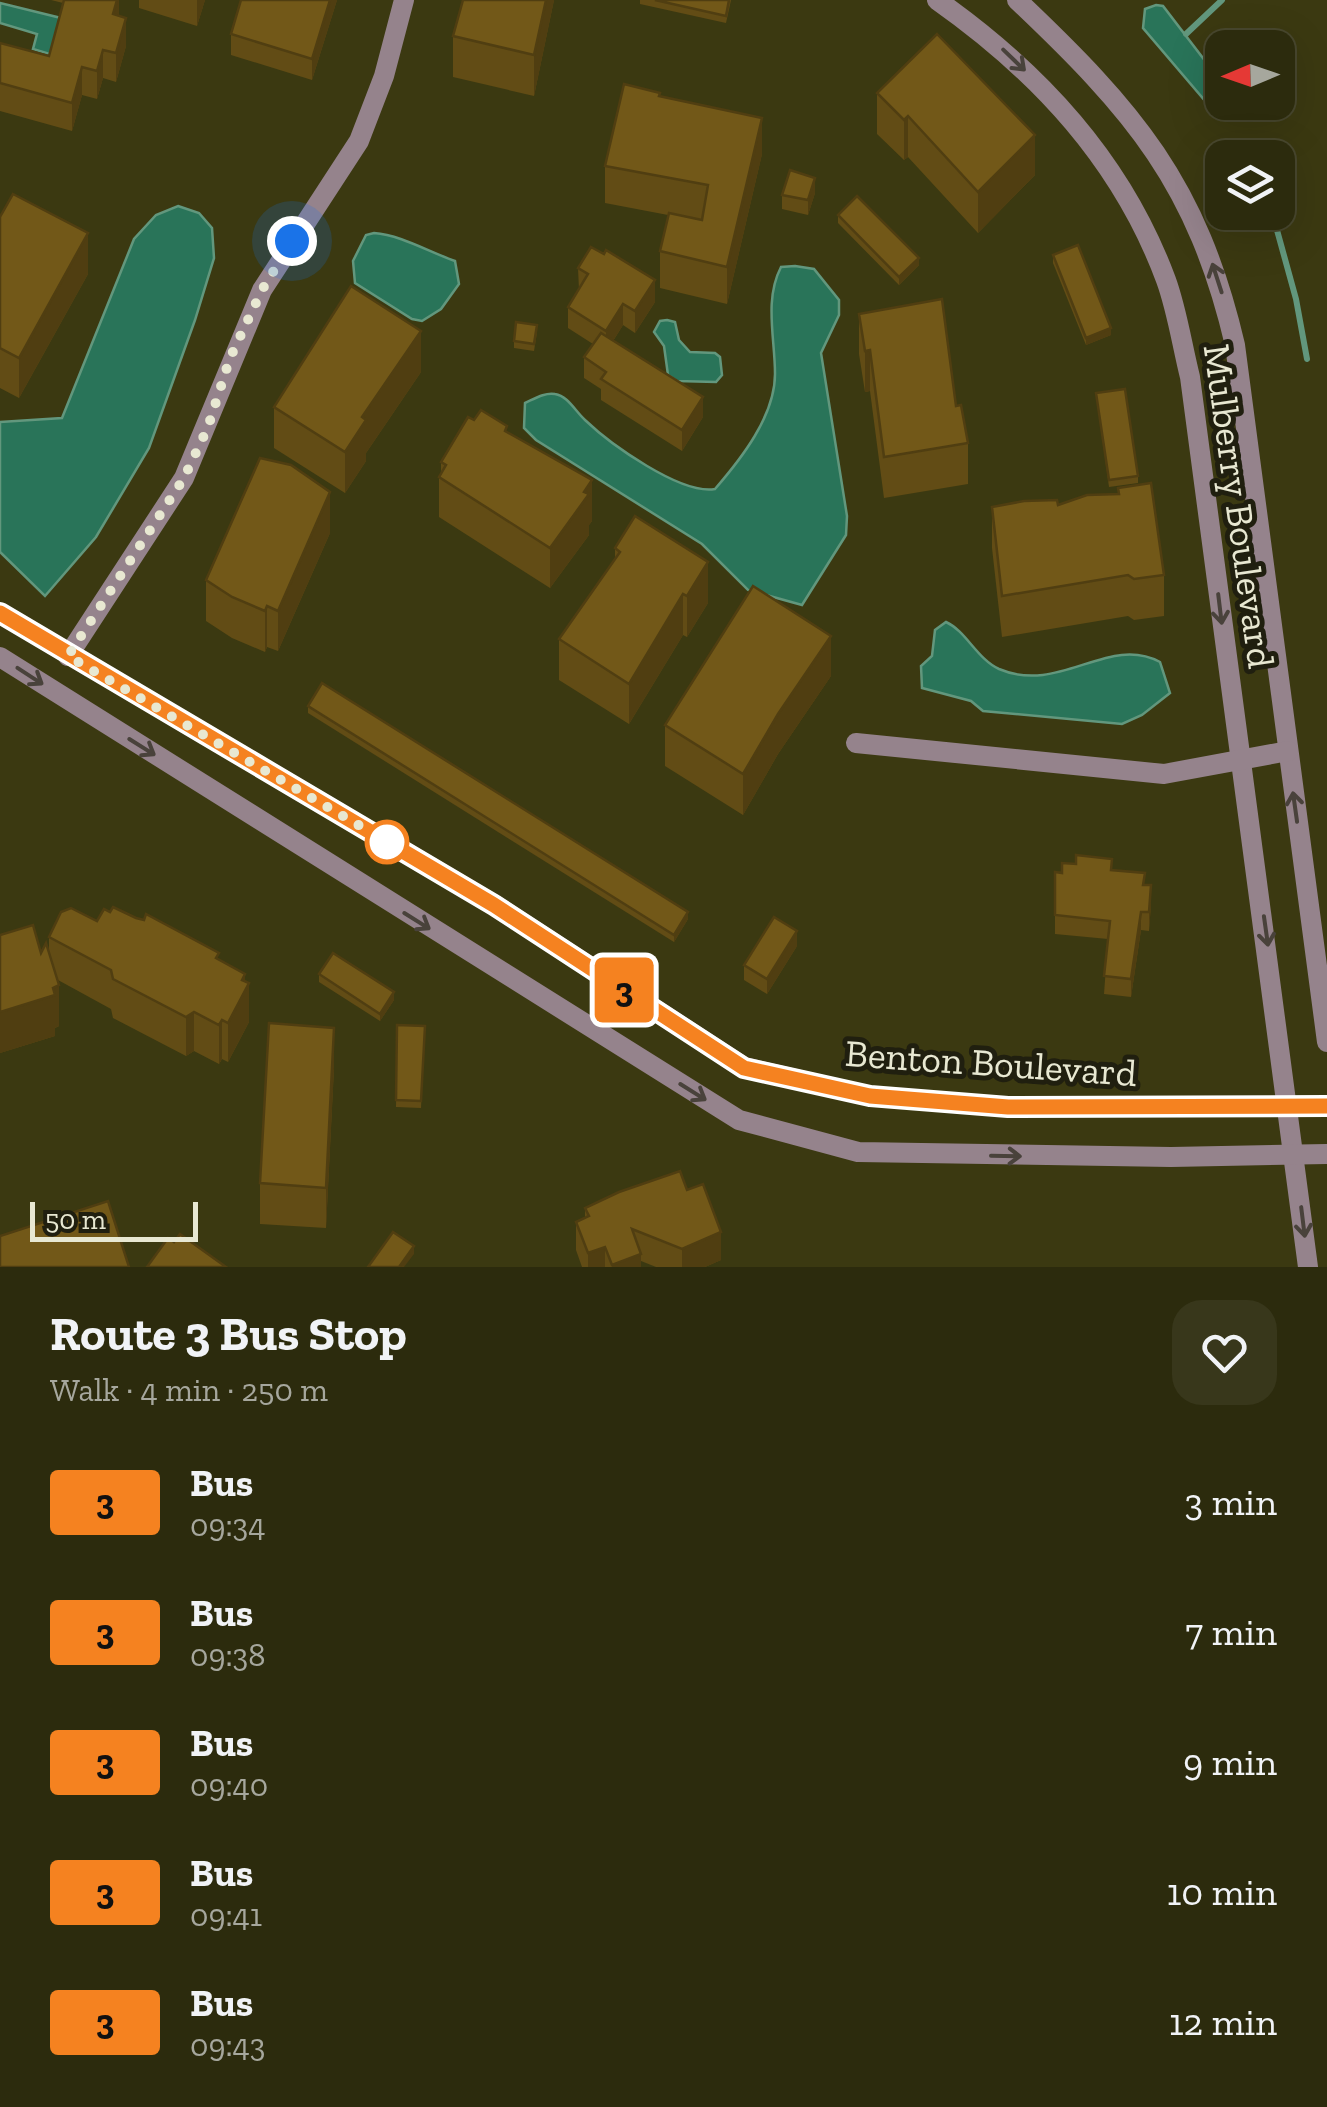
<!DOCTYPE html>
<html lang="en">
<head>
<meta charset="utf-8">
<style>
  :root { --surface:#2c2b0d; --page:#38371b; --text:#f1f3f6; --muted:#a6a79d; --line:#48472e }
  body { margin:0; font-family:"Zilla Slab",serif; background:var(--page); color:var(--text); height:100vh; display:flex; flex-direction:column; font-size:38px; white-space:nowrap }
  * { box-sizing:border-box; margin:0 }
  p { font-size:32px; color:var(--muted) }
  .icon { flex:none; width:55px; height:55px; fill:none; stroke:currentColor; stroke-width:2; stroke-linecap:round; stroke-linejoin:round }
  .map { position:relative; height:1267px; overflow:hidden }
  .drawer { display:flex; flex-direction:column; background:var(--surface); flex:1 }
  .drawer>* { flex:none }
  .badge { padding:0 20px; border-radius:8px; font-size:35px; line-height:65px }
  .needle { width:65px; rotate:268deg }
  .tools { position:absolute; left:1205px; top:30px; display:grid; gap:20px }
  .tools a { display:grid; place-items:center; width:90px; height:90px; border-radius:20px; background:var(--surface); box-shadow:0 10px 40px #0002,0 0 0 2px var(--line); font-size:50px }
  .scale { position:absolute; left:30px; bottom:25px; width:168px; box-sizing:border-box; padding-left:10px; border:5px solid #e8e8d2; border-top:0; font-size:28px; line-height:35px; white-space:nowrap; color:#e8e8d2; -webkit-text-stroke:8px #201f0f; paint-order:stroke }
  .you { position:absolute; width:50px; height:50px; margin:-25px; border:8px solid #fff; border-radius:50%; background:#1a73e8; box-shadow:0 0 0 15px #1a73e833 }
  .map>.badge { position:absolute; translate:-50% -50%; box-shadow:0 0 0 5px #fff }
  .round { display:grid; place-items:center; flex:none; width:105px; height:105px; border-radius:30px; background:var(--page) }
  .head { display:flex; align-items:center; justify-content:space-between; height:170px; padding:0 50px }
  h1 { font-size:48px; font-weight:700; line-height:75px }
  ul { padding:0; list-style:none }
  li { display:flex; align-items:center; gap:30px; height:130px; padding:0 50px }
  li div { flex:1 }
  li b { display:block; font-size:38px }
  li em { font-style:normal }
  li .badge { min-width:110px; font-weight:700; text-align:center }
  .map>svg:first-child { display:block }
  .water { fill:#297459; stroke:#62977d; stroke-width:2.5 }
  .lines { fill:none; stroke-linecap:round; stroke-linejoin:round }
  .stream { stroke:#62977d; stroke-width:6 }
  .minor { stroke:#95838c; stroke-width:20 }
  .tertiary { stroke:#95838c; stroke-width:20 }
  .wall { fill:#624c15 }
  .shaded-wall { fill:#503e11 }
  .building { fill:#725818; stroke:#503e11; stroke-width:2.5 }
  .oneway { stroke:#49423b }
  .line-casing { stroke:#fff; stroke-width:22 }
  .line { stroke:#f58220; stroke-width:15 }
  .walk { stroke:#e8e8d2; stroke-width:10; stroke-dasharray:0 18 }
  .stop-dot { fill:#fff; stroke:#f58220; stroke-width:5 }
  .labels { text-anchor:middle; stroke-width:10; stroke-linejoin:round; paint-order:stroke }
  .street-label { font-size:38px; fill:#e8e8d2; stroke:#201f0f }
</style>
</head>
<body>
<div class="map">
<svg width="1327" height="1267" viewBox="0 0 1327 1267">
  <rect width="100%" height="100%" fill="#3b3911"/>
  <!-- water -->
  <g class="water">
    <polygon points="0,3 65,19 56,56 33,49 37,34 0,23"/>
    <polygon points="1156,5 1163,6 1222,83 1222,102 1229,103 1212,109 1143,28 1145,9"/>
    <polygon points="178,206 199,213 212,228 214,258 195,320 149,448 96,537 45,596 0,552 0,422 62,418 134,239 156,215"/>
    <path d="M374,233C401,235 429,252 455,261L459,284L441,309L422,321L412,319L355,283L353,261L366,235Z"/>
    <path d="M795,266L814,269L839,300V315L821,353L847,516L846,535L802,605L748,590L702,544L536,440L524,428L525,403C534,399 545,392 555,394C568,396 575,411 585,420C610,444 681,495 715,489C741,459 775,416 775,374C775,338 764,300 781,267Z"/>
    <polygon points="667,320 675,322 679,340 690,352 715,353 720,357 722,375 716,382 677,381 668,375 664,346 654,332 660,321"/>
    <path d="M946,622C966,631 977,659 999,669C1060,695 1108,634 1160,662L1170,693L1142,715L1122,724L983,711L971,701L922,688L921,666L932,656L935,630Z"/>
  </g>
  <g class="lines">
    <!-- stream -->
    <g class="stream">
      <polyline points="1186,34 1222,0"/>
      <polyline points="1272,212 1296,299 1307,359"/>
    </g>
    <!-- minor -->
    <g class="minor">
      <path d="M937,0C1039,72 1122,161 1166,280C1177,310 1182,345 1190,377L1308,1267"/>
      <path d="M1017,0C1134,111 1197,183 1235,345L1327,1042"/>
      <polyline points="68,656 184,478 262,290 359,141 384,76 404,0"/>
      <polyline points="856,743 1164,774 1288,751"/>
    </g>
    <!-- tertiary -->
    <g class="tertiary">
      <polyline points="0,613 495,905 744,1067 870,1096 1008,1107 1327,1106"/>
      <polyline points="0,657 739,1120 858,1152 1171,1157 1327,1154"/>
    </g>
  </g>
  <!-- wall -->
  <g class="wall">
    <polygon points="51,0 119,0 119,16 126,46 116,82 103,78 97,99 82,95 72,131 0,111 0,43 49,56 63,3"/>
    <polygon points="139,0 205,0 197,26 139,8"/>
    <polygon points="337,0 312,80 231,55 231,34"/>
    <polygon points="554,0 534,96 453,77 453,36"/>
    <polygon points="640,0 731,0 726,23 640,4"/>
    <polygon points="877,93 1035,175 978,233 908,157 904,160 877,134"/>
    <polygon points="660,97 762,154 727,304 660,288 660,251 668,215 605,203 605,166"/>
    <polygon points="815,193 808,215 782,209 782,195"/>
    <polygon points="838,215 919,265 899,285 838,223"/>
    <polygon points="0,217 88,274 19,398 0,388"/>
    <polygon points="1053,255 1111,335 1086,345 1053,263"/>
    <polygon points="578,268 655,302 635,333 623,325 613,341 703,417 682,451 601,400 601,389 584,378 584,357 593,344 568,328 568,307 579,290"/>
    <polygon points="859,314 956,406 968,443 968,484 884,498 870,391 865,392 859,354"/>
    <polygon points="537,332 534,351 514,348 514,341"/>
    <polygon points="421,372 366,453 366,461 345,493 274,448 274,407"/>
    <polygon points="1096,393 1138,476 1138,483 1109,487"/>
    <polygon points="474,420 507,432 592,521 589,525 589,535 550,588 439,517 439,477 441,473 441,462"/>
    <polygon points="1118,488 1164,575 1164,616 1134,620 1128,616 1002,637 992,548 992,507 1058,505 1118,494"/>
    <polygon points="330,533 278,651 267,647 265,652 232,638 206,621 206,580"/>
    <polygon points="615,548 708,603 687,637 683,635 629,724 559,680 559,639 615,559"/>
    <polygon points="831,676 778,754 743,815 665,766 665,725"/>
    <polygon points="308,706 688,919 674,942 308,713"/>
    <polygon points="1112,870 1145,885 1151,904 1149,931 1141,930 1131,997 1104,994 1108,939 1055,934 1055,872"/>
    <polygon points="97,921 219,960 245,981 249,1022 228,1062 222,1059 219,1064 194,1051 186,1056 113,1018 111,1009 58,980 59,1026 55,1028 55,1036 0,1053 0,935 41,953 49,954 49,937"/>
    <polygon points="797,946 767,994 744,980 744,965"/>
    <polygon points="319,974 394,1000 380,1021 319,982"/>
    <polygon points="397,1025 425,1026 421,1108 396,1107"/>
    <polygon points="334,1068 326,1228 260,1224 260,1183"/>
    <polygon points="687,1190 721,1260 705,1267 656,1267 641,1261 641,1267 582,1267 576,1250 576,1222 585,1218 585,1208"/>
  </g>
  <!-- shaded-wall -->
  <g class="shaded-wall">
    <polygon points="117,0 119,0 119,20 113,14"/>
    <polygon points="197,0 205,0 197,26"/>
    <polygon points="330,0 337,0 312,80 312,59"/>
    <polygon points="546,0 554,0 534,96 534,55"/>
    <polygon points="126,18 126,46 116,82 116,53"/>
    <polygon points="103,50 103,78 97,99 97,71"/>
    <polygon points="82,67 82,95 72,131 72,103"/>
    <polygon points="908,116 908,157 904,160 904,120"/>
    <polygon points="762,118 762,154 727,304 727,267"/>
    <polygon points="1035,135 1035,175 978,233 978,192"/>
    <polygon points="815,178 815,193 808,215 808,200"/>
    <polygon points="88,233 88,274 19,398 19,358"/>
    <polygon points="919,258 919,265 899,285 899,277"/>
    <polygon points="655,280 655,302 635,333 635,311"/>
    <polygon points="623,304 623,325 606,352 606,331"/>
    <polygon points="1111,328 1111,335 1086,345 1086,338"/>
    <polygon points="421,331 421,372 366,453 366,461 345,493 345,452 362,417"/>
    <polygon points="870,350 870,391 865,392 865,351"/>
    <polygon points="703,397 703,417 682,451 682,430"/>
    <polygon points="592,480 592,521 589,525 589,535 550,588 550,548"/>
    <polygon points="330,492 330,533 278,651 278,611"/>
    <polygon points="708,562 708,603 687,637 687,596"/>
    <polygon points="683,594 683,635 629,724 629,684"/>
    <polygon points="267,606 267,647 265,652 265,611"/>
    <polygon points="831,636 831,676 778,754 743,815 743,774 778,714"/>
    <polygon points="1151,885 1151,904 1149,931 1149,912"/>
    <polygon points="688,912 688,919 674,942 674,935"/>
    <polygon points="1141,912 1141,930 1131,997 1131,979"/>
    <polygon points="797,931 797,946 767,994 767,979"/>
    <polygon points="245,974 245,990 249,983 249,1022 228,1062 228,1023"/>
    <polygon points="59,985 59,1026 55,1028 55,1036 0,1053 0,1012"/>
    <polygon points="394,992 394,1000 380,1021 380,1014"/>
    <polygon points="194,1012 194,1051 186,1056 186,1017"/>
    <polygon points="222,1020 222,1059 219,1064 219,1025"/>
    <polygon points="334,1028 334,1068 326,1228 326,1188"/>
    <polygon points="721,1232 721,1260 705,1267 682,1267 682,1249"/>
    <polygon points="414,1246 414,1254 404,1267 399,1267"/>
    <polygon points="605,1247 605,1267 588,1267 588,1253"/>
    <polygon points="641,1254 641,1267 612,1267 612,1265"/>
  </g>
  <!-- building -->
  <g class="building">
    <polygon points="64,0 117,0 113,14 126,18 116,53 103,50 97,71 82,67 72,103 0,83 0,43 49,56"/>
    <polygon points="241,0 330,0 312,59 231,34"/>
    <polygon points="463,0 546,0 534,55 453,36"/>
    <polygon points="655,0 729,0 726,16"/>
    <polygon points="937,34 1035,135 978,192 908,116 904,120 877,93"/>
    <polygon points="624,84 660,93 659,96 762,118 727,267 660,251 669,213 702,220 708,185 605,166"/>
    <polygon points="790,170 815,178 808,200 782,195"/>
    <polygon points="13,194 88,233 19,358 0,348 0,217"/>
    <polygon points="857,196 919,258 899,277 838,215"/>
    <polygon points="1078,245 1111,328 1086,338 1053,255"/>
    <polygon points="591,247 604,254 606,250 655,280 635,311 623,304 606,331 568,307 588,274 578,268"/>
    <polygon points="351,286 421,331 362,417 366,420 345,452 274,407"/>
    <polygon points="942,299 956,406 961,405 968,443 884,457 870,350 865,351 859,314"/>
    <polygon points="516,322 537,325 534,344 514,341"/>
    <polygon points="601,333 703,397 682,430 601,379 606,372 584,357"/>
    <polygon points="1125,389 1138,476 1109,480 1096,393"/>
    <polygon points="481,410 507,426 505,431 592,480 584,492 589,494 550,548 439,477 446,465 441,462 468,417 474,420"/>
    <polygon points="260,458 291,465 330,492 278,611 267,606 265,611 232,597 206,580"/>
    <polygon points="1151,483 1164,575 1134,579 1128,575 1002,596 992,507 1024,501 1057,500 1058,505 1087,495 1119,494 1118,488"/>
    <polygon points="635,516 708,562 687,596 683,594 629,684 559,639 620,552 615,548"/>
    <polygon points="753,586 831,636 778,714 743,774 665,725"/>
    <polygon points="322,683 688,912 674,935 308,706"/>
    <polygon points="1076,855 1112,859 1111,870 1145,873 1143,885 1151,885 1149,912 1141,912 1131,979 1104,976 1110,921 1055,915 1055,872 1062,873 1062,863 1076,864"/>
    <polygon points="113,907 136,918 144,920 146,914 219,953 216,958 245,974 242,980 249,983 228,1023 222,1020 219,1025 194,1012 186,1017 113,979 111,970 49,937 61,912 71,908 97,921 104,909 110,912"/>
    <polygon points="774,917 797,931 767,979 744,965"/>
    <polygon points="33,925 41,953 46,943 59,985 53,988 55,995 0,1012 0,935"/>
    <polygon points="333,953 394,992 380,1014 319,974"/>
    <polygon points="269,1023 334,1028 326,1188 260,1183"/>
    <polygon points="397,1025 425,1026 421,1101 396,1100"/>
    <polygon points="680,1171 687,1190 703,1184 721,1232 682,1249 632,1229 641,1254 612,1265 605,1247 588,1253 576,1222 589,1216 585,1208 619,1192"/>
    <polygon points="108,1201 129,1267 0,1267 0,1236"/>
    <polygon points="393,1232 414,1246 399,1267 368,1267"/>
    <polygon points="180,1234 226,1267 147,1267 168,1238 174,1242"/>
  </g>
  <!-- one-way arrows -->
  <defs><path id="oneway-shaft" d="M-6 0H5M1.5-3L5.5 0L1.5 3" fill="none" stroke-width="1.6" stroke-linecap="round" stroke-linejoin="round" transform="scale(2.5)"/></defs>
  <g class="oneway">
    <use href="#oneway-shaft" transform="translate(1014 60) rotate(44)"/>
    <use href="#oneway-shaft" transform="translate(1217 278) rotate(-108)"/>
    <use href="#oneway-shaft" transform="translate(1220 609) rotate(83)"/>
    <use href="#oneway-shaft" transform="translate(30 676) rotate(33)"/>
    <use href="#oneway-shaft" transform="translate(142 747) rotate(32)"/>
    <use href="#oneway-shaft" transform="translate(1295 807) rotate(-98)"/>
    <use href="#oneway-shaft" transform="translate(417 921) rotate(32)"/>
    <use href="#oneway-shaft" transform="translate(1266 931) rotate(82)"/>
    <use href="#oneway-shaft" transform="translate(693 1092) rotate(32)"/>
    <use href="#oneway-shaft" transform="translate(1006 1156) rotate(1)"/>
    <use href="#oneway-shaft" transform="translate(1303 1222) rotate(83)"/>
  </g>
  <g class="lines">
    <defs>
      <polyline id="line" points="0,613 494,905 744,1068 870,1096 1008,1107 1327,1106"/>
    </defs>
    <!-- line casing -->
    <use href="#line" class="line-casing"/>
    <!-- line -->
    <use href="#line" class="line"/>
    <!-- walk -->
    <polyline class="walk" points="292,241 262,290 230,358 208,427 184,478 68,656 391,844 387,842"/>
  </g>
  <!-- markers -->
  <circle class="stop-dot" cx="387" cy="842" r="20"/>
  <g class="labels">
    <!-- street labels -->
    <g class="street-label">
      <text transform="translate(1239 506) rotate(82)" y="13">Mulberry Boulevard</text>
      <text transform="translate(991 1063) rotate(4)" y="13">Benton Boulevard</text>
    </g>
  </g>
</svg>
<div class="tools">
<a><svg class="needle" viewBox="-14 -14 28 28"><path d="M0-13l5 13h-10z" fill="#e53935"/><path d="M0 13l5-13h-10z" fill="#a6a79d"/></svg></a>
<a><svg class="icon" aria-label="layers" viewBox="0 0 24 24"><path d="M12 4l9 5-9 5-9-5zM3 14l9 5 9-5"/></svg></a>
</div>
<div class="scale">50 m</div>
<div class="you" style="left:292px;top:241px"></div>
<b class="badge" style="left:624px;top:990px;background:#f58220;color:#111">3</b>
</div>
<section class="drawer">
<div class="head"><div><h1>Route 3 Bus Stop</h1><p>Walk · 4 min · 250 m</p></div><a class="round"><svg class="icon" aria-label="heart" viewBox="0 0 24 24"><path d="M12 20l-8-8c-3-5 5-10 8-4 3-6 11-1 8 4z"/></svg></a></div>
<ul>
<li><span class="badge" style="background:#f58220;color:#111">3</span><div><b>Bus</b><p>09:34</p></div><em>3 min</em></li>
<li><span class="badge" style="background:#f58220;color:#111">3</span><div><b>Bus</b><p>09:38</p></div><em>7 min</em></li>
<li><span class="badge" style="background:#f58220;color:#111">3</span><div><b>Bus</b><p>09:40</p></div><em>9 min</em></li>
<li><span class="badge" style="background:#f58220;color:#111">3</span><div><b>Bus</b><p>09:41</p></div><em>10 min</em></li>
<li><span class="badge" style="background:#f58220;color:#111">3</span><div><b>Bus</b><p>09:43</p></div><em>12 min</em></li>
</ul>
</section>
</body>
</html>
